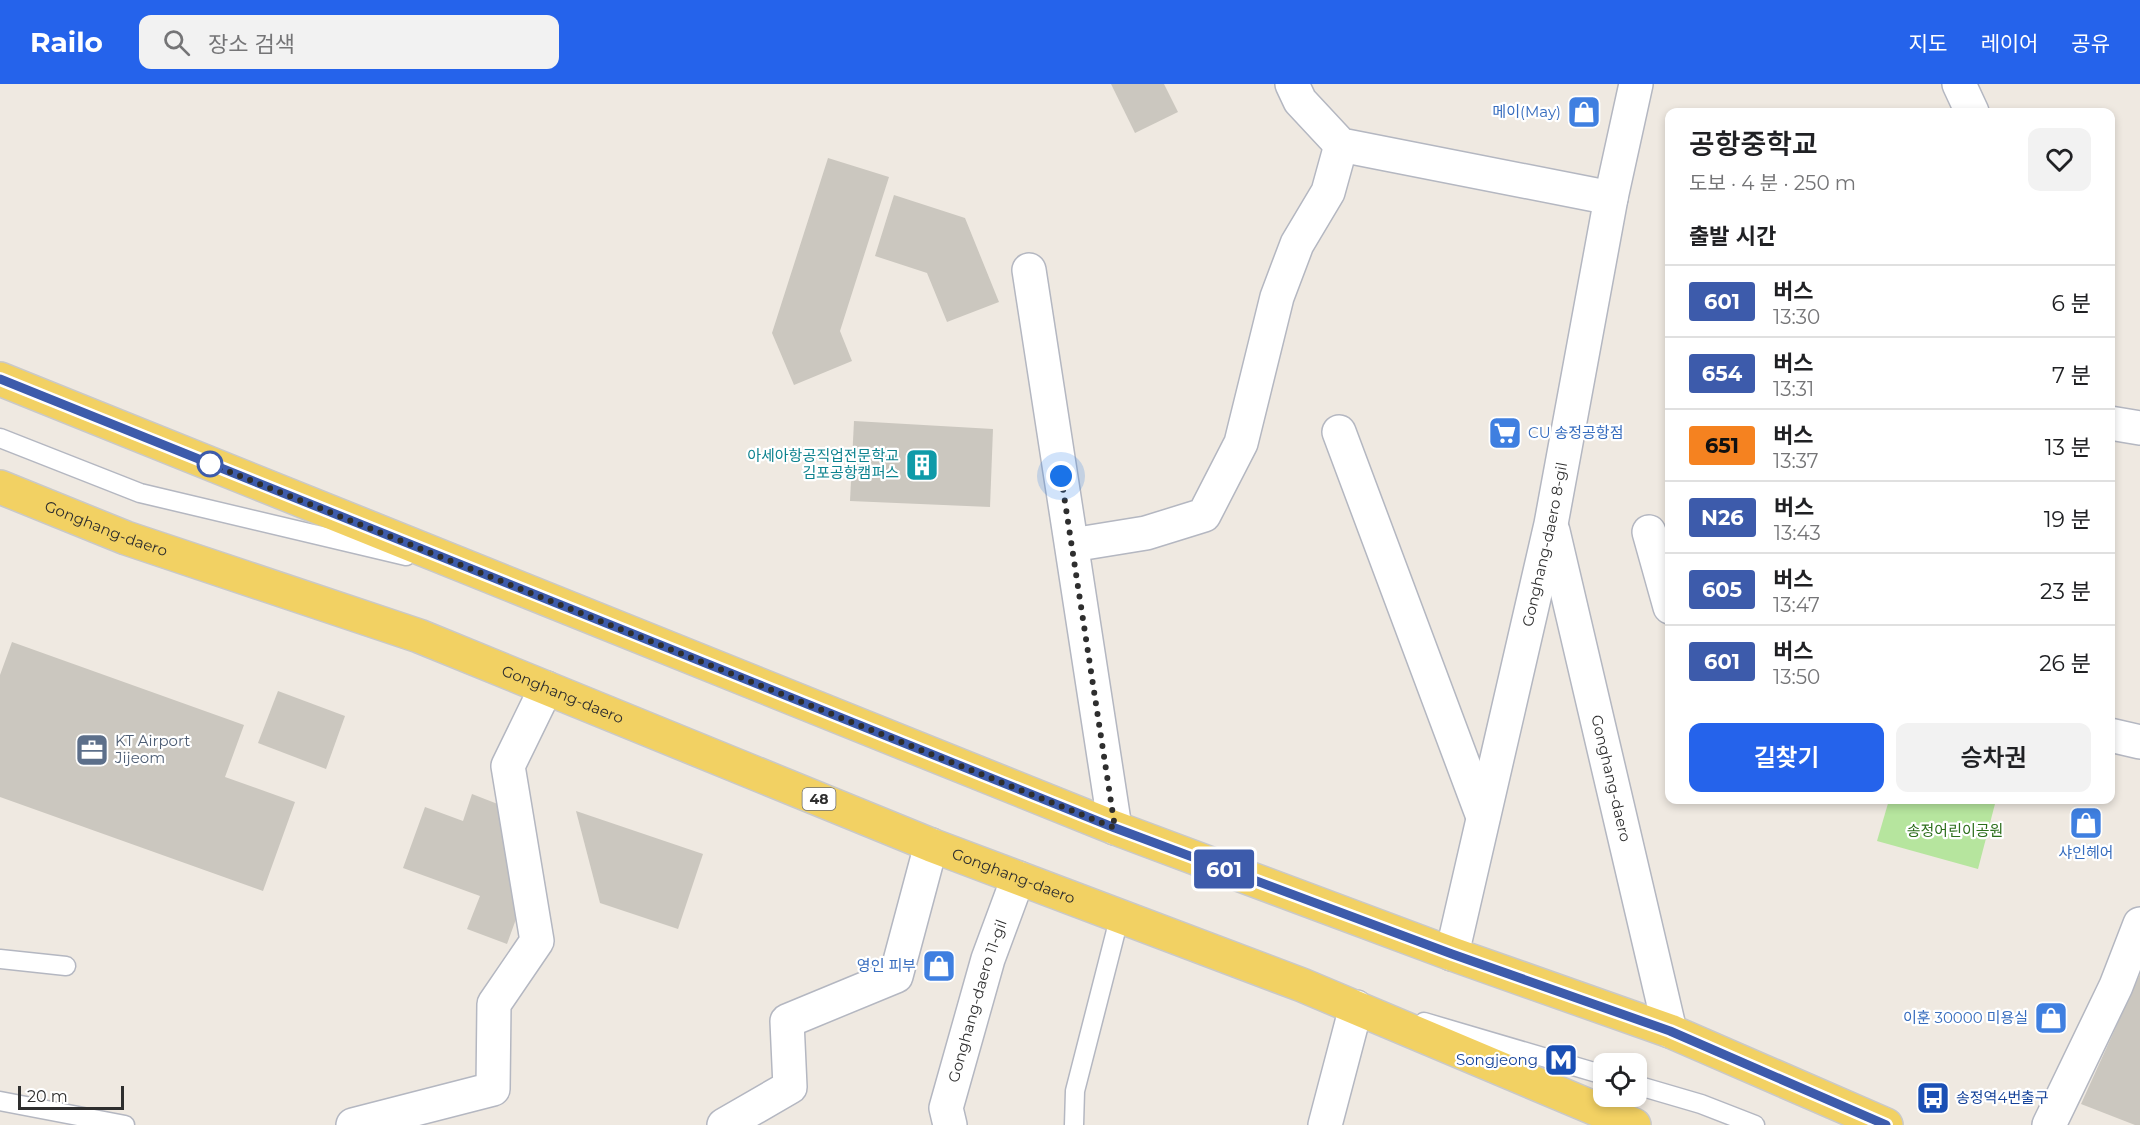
<!DOCTYPE html>
<html lang="ko">
<head>
<meta charset="utf-8">
<style>
  :root { --surface:#fff; --page:#f2f2f2; --text:#202124; --muted:#757577; --line:#e0e0e0; --accent:#2563eb }
  body { margin:0; font-family:Montserrat,"Noto Sans KR",sans-serif; background:var(--page); color:var(--text); height:100vh; display:flex; flex-direction:column; font-size:22px; white-space:nowrap }
  * { box-sizing:border-box; margin:0 }
  p { font-size:20px; color:var(--muted) }
  .icon { flex:none; width:33px; height:33px; fill:none; stroke:currentColor; stroke-width:2; stroke-linecap:round; stroke-linejoin:round }
  .map { position:relative; flex:1; overflow:hidden }
  .drawer { position:absolute; left:1665px; top:24px; width:450px; height:696px; display:flex; flex-direction:column; background:var(--surface); border-radius:12px; box-shadow:0 3px 9px #0003 }
  .drawer>* { flex:none }
  .badge { padding:0 12px; border-radius:4px; font-size:21px; line-height:39px }
  .controls { position:absolute; left:1593px; top:969px; display:grid; gap:12px }
  .controls a { display:grid; place-items:center; width:54px; height:54px; border-radius:12px; background:var(--surface); box-shadow:0 3px 9px #0003; font-size:30px }
  .scale { position:absolute; left:18px; bottom:15px; width:106px; box-sizing:border-box; padding-left:6px; border:3px solid #2e2e2e; border-top:0; font-size:16px; line-height:21px; white-space:nowrap; color:#2e2e2e; -webkit-text-stroke:4px #fff; paint-order:stroke }
  .you { position:absolute; width:30px; height:30px; margin:-15px; border:4px solid #fff; border-radius:50%; background:#1a73e8; box-shadow:0 0 0 9px #1a73e833 }
  .map>.badge { position:absolute; translate:-50% -50%; box-shadow:0 0 0 3px #fff }
  h2 { padding:0 24px; font-size:22px; line-height:54px }
  .round { display:grid; place-items:center; flex:none; width:63px; height:63px; border-radius:12px; background:var(--page) }
  .summary { display:flex; align-items:center; justify-content:space-between; height:102px; padding:0 24px }
  h1 { font-size:28px; font-weight:600; line-height:45px }
  .button { display:flex; gap:12px; margin-top:auto; padding:12px 24px }
  .button a { flex:1; height:69px; border-radius:12px; background:var(--accent); color:#fff; font-size:24px; font-weight:600; line-height:69px; text-align:center }
  .button a+a { background:var(--page); color:var(--text) }
  ul { padding:0; list-style:none }
  li { display:flex; align-items:center; gap:18px; height:72px; padding:0 24px; border-top:2px solid var(--line) }
  li div { flex:1 }
  li b { display:block; font-size:22px }
  li em { font-style:normal }
  li .badge { min-width:66px; font-weight:700; text-align:center }
  header { display:flex; align-items:center; gap:36px; box-sizing:border-box; height:84px; padding:0 30px; background:var(--accent); color:#fff }
  header strong { font-size:28px }
  nav { display:flex; gap:33px; margin-inline-start:auto; font-size:21px }
  .search { width:420px; height:54px; background:var(--page); display:flex; align-items:center; gap:15px; box-sizing:border-box; padding:0 21px; border-radius:12px; color:var(--muted); font-size:22px }
  .map>svg:first-child { display:block }
  .green { fill:#b6e59e }
  .building { fill:#cbc7bf }
  .lines { fill:none; stroke-linecap:round; stroke-linejoin:round }
  .service-casing { stroke:#b4b7c1; stroke-width:21 }
  .minor-casing { stroke:#b4b7c1; stroke-width:36 }
  .primary-casing { stroke:#c9c9c9; stroke-width:36 }
  .service { stroke:#fff; stroke-width:18 }
  .minor { stroke:#fff; stroke-width:33 }
  .primary { stroke:#f2d163; stroke-width:33 }
  .line-casing { stroke:#fff; stroke-width:14 }
  .line { stroke:#3d5bab; stroke-width:9 }
  .walk { stroke:#2e2e2e; stroke-width:6; stroke-dasharray:0 10.8 }
  .stop-dot { fill:#fff; stroke:#3d5bab; stroke-width:3 }
  .labels { text-anchor:middle; stroke-width:4.5; stroke-linejoin:round; paint-order:stroke }
  .shield { fill:#fff; stroke:#6d6d6d; stroke-width:1.5 }
  .shield-label { font-size:14px; font-weight:bold; fill:#2e2e2e }
  .shop-label { font-size:15px; fill:#366cbe; stroke:#fff; text-anchor:end }
  .culture-label { font-size:15px; fill:#0d838f; stroke:#fff; text-anchor:end }
  .street-label { font-size:15px; fill:#2e2e2e; stroke:#fff }
  .service-label { font-size:15px; fill:#4e5e75; stroke:#fff; text-anchor:start }
  .park-label { font-size:15px; fill:#2c6e1b; stroke:#fff }
  .transit-label { font-size:15px; fill:#164399; stroke:#fff; text-anchor:end }
</style>
</head>
<body>
<header>
<strong>Railo</strong>
<div class="search"><svg class="icon" aria-label="search" viewBox="0 0 24 24"><circle cx="10" cy="10" r="6"/><path d="M15 15l6 6"/></svg>장소 검색</div>
<nav><a>지도</a><a>레이어</a><a>공유</a></nav>
</header>
<div class="map">
<svg width="2140" height="1041" viewBox="0 0 2140 1041">
  <rect width="100%" height="100%" fill="#efe9e1"/>
  <!-- green -->
  <polygon class="green" points="1889,716 1996,716 1978,785 1877,757"/>
  <!-- building -->
  <g class="building">
    <polygon points="1111,0 1164,0 1178,28 1135,49"/>
    <polygon points="828,74 889,93 840,247 852,277 794,301 772,249"/>
    <polygon points="894,111 965,134 999,218 947,238 927,189 875,172"/>
    <polygon points="854,337 993,345 990,423 850,417"/>
    <polygon points="12,558 244,641 225,693 295,718 263,807 0,713 0,591"/>
    <polygon points="278,607 345,632 326,685 258,659"/>
    <polygon points="472,710 508,724 520,824 507,860 467,845 480,812 403,784 425,723 463,737"/>
    <polygon points="576,727 703,770 678,845 600,819"/>
    <polygon points="2140,890 2140,1041 2135,1041 2081,1020"/>
  </g>
  <g class="lines">
    <defs>
      <g id="service">
        <polyline points="0,354 140,409 406,472"/>
        <polyline points="0,875 66,882"/>
        <polyline points="1424,938 1604,991"/>
        <polyline points="1636,1001 1701,1020 1755,1041"/>
        <polyline points="0,1017 125,1041"/>
        <polyline points="1074,1041 1075,1007 1120,831"/>
      </g>
      <g id="minor">
        <polyline points="1292,0 1300,17 1341,61 1611,114"/>
        <polyline points="1959,0 1972,28"/>
        <polyline points="1029,186 1115,744"/>
        <polyline points="2110,339 2140,344"/>
        <polyline points="1339,348 1483,733"/>
        <path id="s1" d="M1553,447L1670,947"/>
        <polyline points="1649,448 1670,523"/>
        <polyline points="1072,461 1146,449 1204,431 1241,359 1277,213 1297,160 1328,108 1341,61"/>
        <polyline points="2110,651 2140,658"/>
        <path id="s2" d="M1452,870L1551,440L1611,114L1636,0"/>
        <polyline points="353,1041 493,1005 494,920 537,857 508,682 546,604"/>
        <polyline points="724,1041 790,1003 787,937 896,892 931,761"/>
        <path id="s3" d="M950,1041L946,1024L988,875L1018,794"/>
        <polyline points="1325,1041 1356,923"/>
        <polyline points="2049,1041 2116,902 2140,840"/>
      </g>
      <g id="primary">
        <polyline points="0,295 1115,744 1452,870 1670,947 1886,1041"/>
        <path id="s4" d="M0,403L126,454L419,552L931,761L1302,901L1634,1041"/>
      </g>
    </defs>
    <!-- service casing -->
    <use href="#service" class="service-casing"/>
    <!-- minor casing -->
    <use href="#minor" class="minor-casing"/>
    <!-- primary casing -->
    <use href="#primary" class="primary-casing"/>
    <!-- service -->
    <use href="#service" class="service"/>
    <!-- minor -->
    <use href="#minor" class="minor"/>
    <!-- primary -->
    <use href="#primary" class="primary"/>
  </g>
  <g class="lines">
    <defs>
      <polyline id="line" points="0,295 1115,744 1452,870 1670,947 1886,1041"/>
    </defs>
    <!-- line casing -->
    <use href="#line" class="line-casing"/>
    <!-- line -->
    <use href="#line" class="line"/>
    <!-- walk -->
    <polyline class="walk" points="210,380 1115,744 1061,392"/>
  </g>
  <!-- icons -->
  <defs>
    <symbol id="shop-square" viewBox="-11 -11 22 22"><rect x="-9" y="-9" width="18" height="18" rx="4" fill="#3f7fe0" stroke="#fff"/><path d="M-5-2.5h2.3a2.7 3.5 0 0 1 5.4 0H5L5.5 6h-11ZM-1.5-2.5h3a1.5 2.3 0 0 0-3 0Z" fill="#fff"/></symbol>
    <symbol id="supermarket-square" viewBox="-11 -11 22 22"><rect x="-9" y="-9" width="18" height="18" rx="4" fill="#3f7fe0" stroke="#fff"/><path d="M-6-5.5h2.5l.6 2H6L4.5 2H-2.5L-4.4-4H-6ZM-1.5 3.2a1.3 1.3 0 1 0 .1 0ZM3 3.2a1.3 1.3 0 1 0 .1 0Z" fill="#fff"/></symbol>
    <symbol id="building-square" viewBox="-11 -11 22 22"><rect x="-9" y="-9" width="18" height="18" rx="4" fill="#0f9aa8" stroke="#fff"/><path d="M-4-6H4V6H1V3H-1V6H-4ZM-2.5-4.3h1.7v1.8h-1.7ZM.8-4.3h1.7v1.8H.8ZM-2.5-1h1.7V.8h-1.7ZM.8-1h1.7V.8H.8Z" fill="#fff"/></symbol>
    <symbol id="office-square" viewBox="-11 -11 22 22"><rect x="-9" y="-9" width="18" height="18" rx="4" fill="#5c6f8a" stroke="#fff"/><path d="M-6-3h4V-5.5h4V-3h4V5H-6ZM-1-4.5V-3h2v-1.5ZM-6 0V1H6V0Z" fill="#fff"/></symbol>
    <symbol id="metro-square" viewBox="-11 -11 22 22"><rect x="-9" y="-9" width="18" height="18" rx="4" fill="#1a4fb4" stroke="#fff"/><path d="M-5.5 5V-5H-3L0 0L3-5H5.5V5H3V-.5L0 4L-3-.5V5Z" fill="#fff"/></symbol>
    <symbol id="bus-square" viewBox="-11 -11 22 22"><rect x="-9" y="-9" width="18" height="18" rx="4" fill="#1a4fb4" stroke="#fff"/><path d="M-5-6H5V4H4V6H2V4H-2V6H-4V4H-5ZM-3.5-4V0h7V-4ZM-3.5 1.2v1.5H-2V1.2ZM2 1.2v1.5H3.5V1.2Z" fill="#fff"/></symbol>
  </defs>
  <g fill-rule="evenodd">
    <use href="#shop-square" x="1565" y="9" width="38" height="38"/>
    <use href="#supermarket-square" x="1486" y="330" width="38" height="38"/>
    <use href="#building-square" x="903" y="362" width="38" height="38"/>
    <use href="#office-square" x="73" y="647" width="38" height="38"/>
    <use href="#shop-square" x="2067" y="720" width="38" height="38"/>
    <use href="#shop-square" x="920" y="863" width="38" height="38"/>
    <use href="#shop-square" x="2032" y="915" width="38" height="38"/>
    <use href="#metro-square" x="1542" y="957" width="38" height="38"/>
    <use href="#bus-square" x="1914" y="995" width="38" height="38"/>
  </g>
  <!-- markers -->
  <circle class="stop-dot" cx="210" cy="380" r="12"/>
  <g class="labels">
    <!-- shield labels -->
    <rect class="shield" x="802.5" y="704" width="33" height="22" rx="4.5"/>
    <g class="shield-label">
      <text x="819" y="720">48</text>
    </g>
    <!-- shop labels -->
    <g class="shop-label">
      <text x="1561" y="33">메이(May)</text>
      <text x="1528" y="354" text-anchor="start">CU 송정공항점</text>
      <text x="2086" y="774" text-anchor="middle">샤인헤어</text>
      <text x="916" y="887">영인 피부</text>
      <text x="2028" y="939">이훈 30000 미용실</text>
    </g>
    <!-- culture labels -->
    <g class="culture-label">
      <text x="899" y="377">아세아항공직업전문학교<tspan x="899" dy="17">김포공항캠퍼스</tspan></text>
    </g>
    <!-- street labels -->
    <g class="street-label">
      <text dy="5" stroke="none"><textPath href="#s4" startOffset="114">Gonghang-daero</textPath></text>
      <text dy="5" stroke="none"><textPath href="#s2" startOffset="420">Gonghang-daero 8-gil</textPath></text>
      <text dy="5" stroke="none"><textPath href="#s4" startOffset="600">Gonghang-daero</textPath></text>
      <text dy="5" stroke="none"><textPath href="#s1" startOffset="254">Gonghang-daero</textPath></text>
      <text dy="5" stroke="none"><textPath href="#s4" startOffset="1086">Gonghang-daero</textPath></text>
      <text dy="5" stroke="none"><textPath href="#s3" startOffset="129">Gonghang-daero 11-gil</textPath></text>
    </g>
    <!-- service labels -->
    <g class="service-label">
      <text x="115" y="662">KT Airport<tspan x="115" dy="17">Jijeom</tspan></text>
    </g>
    <!-- park labels -->
    <g class="park-label">
      <text x="1955" y="752">송정어린이공원</text>
    </g>
    <!-- transit labels -->
    <g class="transit-label">
      <text x="1538" y="981">Songjeong</text>
      <text x="1956" y="1019" text-anchor="start">송정역4번출구</text>
    </g>
  </g>
</svg>
<div class="controls">
<a><svg class="icon" aria-label="locate" viewBox="0 0 24 24"><circle cx="12" cy="12" r="6"/><path d="M12 2v4M12 18v4M2 12h4M18 12h4"/></svg></a>
</div>
<div class="scale">20 m</div>
<div class="you" style="left:1061px;top:392px"></div>
<b class="badge" style="left:1224px;top:785px;background:#3d5bab;color:#fff">601</b>
<section class="drawer">
<div class="summary"><div><h1>공항중학교</h1><p>도보 · 4 분 · 250 m</p></div><a class="round"><svg class="icon" aria-label="heart" viewBox="0 0 24 24"><path d="M12 20l-8-8c-3-5 5-10 8-4 3-6 11-1 8 4z"/></svg></a></div>
<h2>출발 시간</h2>
<ul>
<li><span class="badge" style="background:#3d5bab;color:#fff">601</span><div><b>버스</b><p>13:30</p></div><em>6 분</em></li>
<li><span class="badge" style="background:#3d5bab;color:#fff">654</span><div><b>버스</b><p>13:31</p></div><em>7 분</em></li>
<li><span class="badge" style="background:#f58220;color:#111">651</span><div><b>버스</b><p>13:37</p></div><em>13 분</em></li>
<li><span class="badge" style="background:#3d5bab;color:#fff">N26</span><div><b>버스</b><p>13:43</p></div><em>19 분</em></li>
<li><span class="badge" style="background:#3d5bab;color:#fff">605</span><div><b>버스</b><p>13:47</p></div><em>23 분</em></li>
<li><span class="badge" style="background:#3d5bab;color:#fff">601</span><div><b>버스</b><p>13:50</p></div><em>26 분</em></li>
</ul>
<div class="button"><a>길찾기</a><a>승차권</a></div>
</section>
</div>
</body>
</html>
